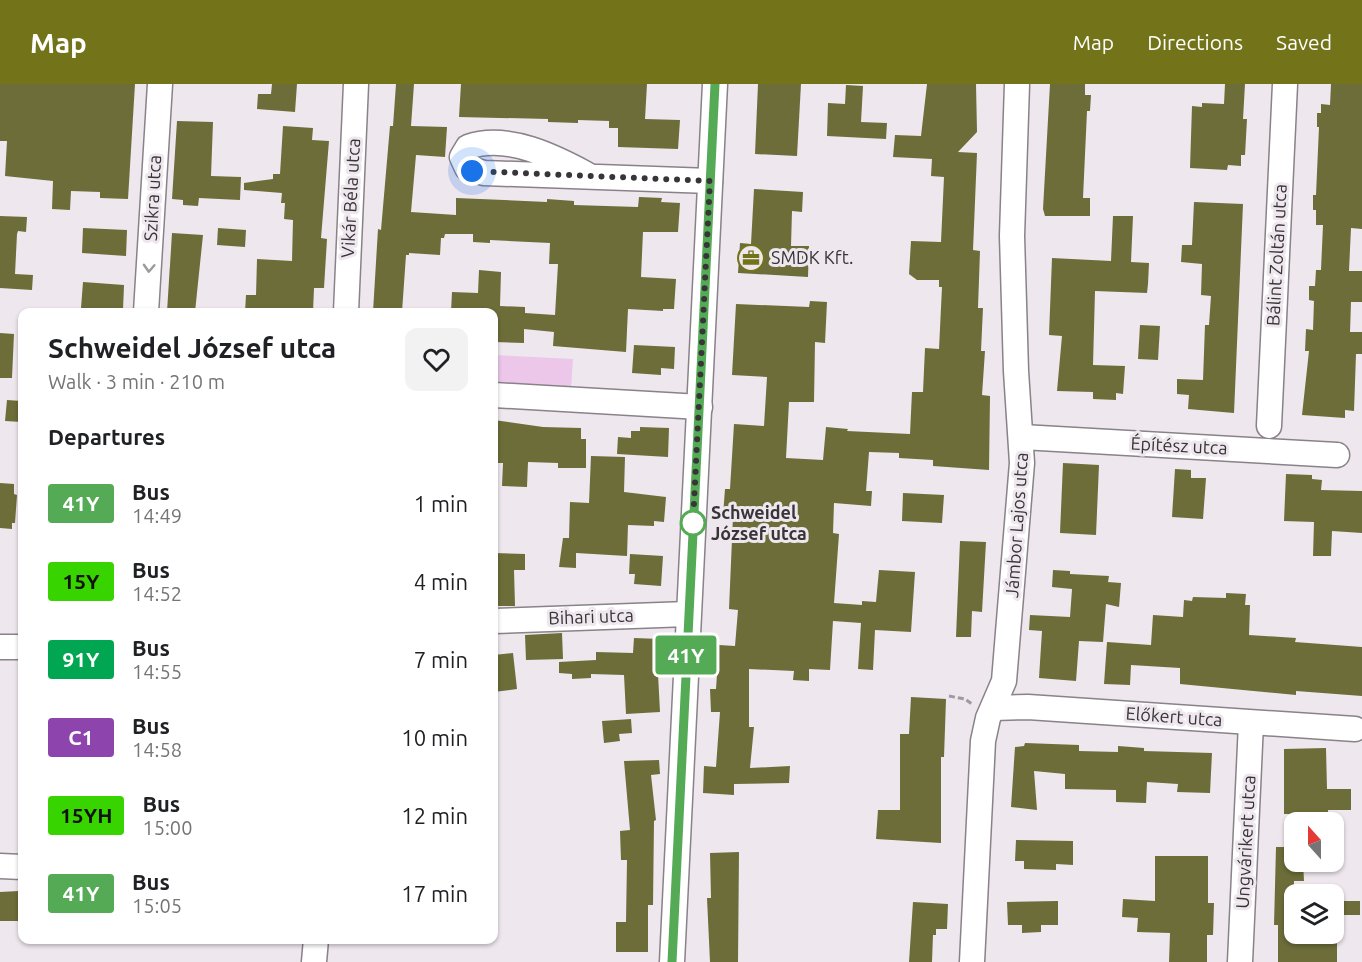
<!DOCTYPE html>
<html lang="en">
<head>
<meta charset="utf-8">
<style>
  :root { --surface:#fff; --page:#f2f2f2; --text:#202124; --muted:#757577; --accent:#73741a }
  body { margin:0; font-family:Ubuntu,sans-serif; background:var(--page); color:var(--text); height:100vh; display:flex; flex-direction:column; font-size:22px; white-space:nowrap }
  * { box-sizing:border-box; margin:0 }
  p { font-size:20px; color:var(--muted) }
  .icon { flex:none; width:33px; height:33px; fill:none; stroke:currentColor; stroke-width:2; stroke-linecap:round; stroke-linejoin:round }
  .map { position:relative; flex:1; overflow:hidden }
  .drawer { position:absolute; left:18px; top:224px; width:480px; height:636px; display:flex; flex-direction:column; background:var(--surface); border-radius:12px; box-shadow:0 2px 4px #0004 }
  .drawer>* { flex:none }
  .badge { padding:0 12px; border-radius:4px; font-size:21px; line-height:39px }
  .needle { width:39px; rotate:339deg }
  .fabs { position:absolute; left:1284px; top:728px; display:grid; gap:12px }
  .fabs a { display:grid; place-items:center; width:60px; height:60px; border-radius:12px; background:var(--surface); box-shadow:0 2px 4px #0004; font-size:30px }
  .you { position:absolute; width:30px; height:30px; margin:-15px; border:4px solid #fff; border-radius:50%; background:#1a73e8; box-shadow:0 0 0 9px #1a73e833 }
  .map>.badge { position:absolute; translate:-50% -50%; box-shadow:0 0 0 3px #fff }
  h2 { padding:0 30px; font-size:22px; line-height:54px }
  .round { display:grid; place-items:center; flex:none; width:63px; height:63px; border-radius:12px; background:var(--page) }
  .summary { display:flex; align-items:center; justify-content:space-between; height:102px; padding:0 30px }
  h1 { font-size:28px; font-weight:700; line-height:45px }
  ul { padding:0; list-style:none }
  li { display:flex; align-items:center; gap:18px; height:78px; padding:0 30px }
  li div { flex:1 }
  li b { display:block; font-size:22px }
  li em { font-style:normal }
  li .badge { min-width:66px; font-weight:700; text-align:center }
  header { display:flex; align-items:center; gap:36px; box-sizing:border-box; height:84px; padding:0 30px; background:var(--accent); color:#fff }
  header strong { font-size:28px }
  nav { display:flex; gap:33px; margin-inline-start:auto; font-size:21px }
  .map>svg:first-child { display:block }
  .green { fill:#ecc7ea }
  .building { fill:#6c6d39 }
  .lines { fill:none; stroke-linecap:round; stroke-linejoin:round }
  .minor-casing { stroke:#898289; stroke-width:27 }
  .path { stroke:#a09aa0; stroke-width:3; stroke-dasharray:6 3; stroke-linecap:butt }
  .minor { stroke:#fff; stroke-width:24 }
  .oneway { stroke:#9c9a9c }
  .line-casing { stroke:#fff; stroke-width:14 }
  .line { stroke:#5a5; stroke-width:9 }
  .walk { stroke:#383538; stroke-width:6; stroke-dasharray:0 10.8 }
  .stop-dot { fill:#fff; stroke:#5a5; stroke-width:3 }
  .labels { text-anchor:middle; stroke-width:6; stroke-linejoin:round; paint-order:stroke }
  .street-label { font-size:18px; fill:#383538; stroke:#eee7ee }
  .poi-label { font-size:18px; fill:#383538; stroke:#eee7ee; text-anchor:start }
  .stop-label { font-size:18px; font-weight:bold; fill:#383538; stroke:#eee7ee; text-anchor:start }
</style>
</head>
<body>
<header>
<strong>Map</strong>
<nav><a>Map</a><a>Directions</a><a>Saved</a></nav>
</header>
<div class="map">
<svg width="1362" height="878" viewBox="0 0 1362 878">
  <rect width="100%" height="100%" fill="#eee7ee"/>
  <!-- green -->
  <polygon class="green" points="494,271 573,275 571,305 494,301"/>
  <!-- building -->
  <g class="building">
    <polygon points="0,0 135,0 128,115 100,114 100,108 71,107 70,126 52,125 53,97 5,92 7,57 0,57"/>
    <polygon points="272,0 297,0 295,28 257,25 258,10 271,10"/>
    <polygon points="396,0 414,0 411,42 447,43 445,73 416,71 411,128 456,131 456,114 547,118 547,115 574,117 574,121 638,123 639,113 662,114 661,118 680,119 678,148 643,148 641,193 676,195 674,225 663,225 663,227 628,225 626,268 553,262 554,248 524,245 524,259 494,258 495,228 451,228 452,208 478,209 479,186 501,188 500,222 525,223 525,229 555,231 558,180 549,180 550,159 490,156 490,159 473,158 473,150 445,150 444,154 441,154 440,171 409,169 409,171 406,171 402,228 373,228 378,145 381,146 390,42 393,42"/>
    <polygon points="461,0 647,0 645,35 680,36 678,65 618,63 618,44 609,44 609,37 578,36 578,39 548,38 548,35 459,33"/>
    <polygon points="758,0 801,0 797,72 755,70"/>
    <polygon points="927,0 976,0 977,48 958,68 977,69 973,166 980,167 978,224 983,224 981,267 985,267 982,311 990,312 989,386 933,382 933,376 899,374 899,369 869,368 866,407 872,407 871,422 834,419 833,449 839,450 834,519 862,521 862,517 876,518 879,486 915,488 911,548 875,546 873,586 858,585 861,539 833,537 830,586 809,585 809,597 793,596 794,587 749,585 749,643 754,643 750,684 790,682 789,699 734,700 734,711 703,709 704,682 716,683 720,628 711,628 710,605 716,605 719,561 735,562 738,526 729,525 733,432 723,432 725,405 730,405 734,340 764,342 767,293 732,291 736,220 809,223 810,217 827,218 825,259 815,258 814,318 789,318 786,374 823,376 826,343 848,345 847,347 910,350 912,308 923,308 925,264 939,265 942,203 939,203 939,196 917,196 909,190 911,157 941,158 944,93 931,92 932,75 893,73 895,51 921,52"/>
    <polygon points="1050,0 1085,0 1085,11 1091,11 1090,27 1087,27 1083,114 1090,114 1090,132 1045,132 1043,125"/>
    <polygon points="1225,0 1245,0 1243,35 1247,35 1245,71 1241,71 1241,82 1228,81 1227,86 1190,84 1192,22 1202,23 1202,19 1224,20"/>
    <polygon points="1331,0 1362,0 1362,145 1351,144 1349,187 1362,187 1362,218 1351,218 1350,248 1362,248 1362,270 1356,270 1354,327 1345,326 1345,334 1302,331 1309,267 1305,267 1306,245 1313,246 1314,217 1309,216 1309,202 1315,202 1316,186 1321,186 1323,141 1316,141 1316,126 1313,126 1313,111 1316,111 1319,43 1317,43 1317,29 1321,29 1321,20 1330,21"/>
    <polygon points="846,1 863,2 861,38 887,39 886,55 827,52 828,19 845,20"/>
    <polygon points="177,37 213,38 211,92 241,93 240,116 199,114 198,122 183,121 183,116 172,115"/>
    <polygon points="283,42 313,44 312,56 329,57 321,154 327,155 324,204 314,204 313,228 245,228 246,211 256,211 257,175 292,177 293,136 284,135 285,119 281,119 282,109 244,106 244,99 273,95 273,90 280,90"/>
    <polygon points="754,105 803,108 802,128 792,127 791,162 809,162 808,193 738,189 740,159 751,160"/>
    <polygon points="1194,118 1243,120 1234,329 1188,325 1189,311 1177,310 1177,295 1203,296 1205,241 1209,241 1211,212 1201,211 1202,180 1181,178 1182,161 1192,161"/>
    <polygon points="0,132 27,133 26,148 18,147 17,150 15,190 33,191 32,206 0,204"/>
    <polygon points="1113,132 1133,132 1131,178 1149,179 1148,200 1147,209 1095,207 1093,281 1125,282 1123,310 1116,309 1116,316 1093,315 1093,308 1057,307 1062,252 1049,251 1052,174 1111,177"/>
    <polygon points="83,144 127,146 126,172 82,169"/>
    <polygon points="218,144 246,146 245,163 217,161"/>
    <polygon points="172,149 203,151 195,228 167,228"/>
    <polygon points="83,198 124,201 123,226 81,224"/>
    <polygon points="1140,241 1160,242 1158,276 1138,275"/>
    <polygon points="0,249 14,250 12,294 0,294"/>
    <polygon points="634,261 675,263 674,285 661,284 661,291 632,289"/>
    <polygon points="7,316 22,317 22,338 5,337"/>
    <polygon points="494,336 543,343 581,344 581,355 586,355 586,384 558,384 558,379 528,378 527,403 502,402 503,379 494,379"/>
    <polygon points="640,343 669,344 668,373 617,370 618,353 631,354 631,347 640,347"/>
    <polygon points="591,372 625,373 624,408 666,413 664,438 654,437 654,442 628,441 627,472 576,469 576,484 559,483 563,454 569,454 570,418 589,419"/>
    <polygon points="1063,379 1099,381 1096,451 1060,449"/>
    <polygon points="1175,385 1191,386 1191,394 1206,394 1203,435 1172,433"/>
    <polygon points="1286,390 1312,391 1312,395 1322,396 1321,406 1362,407 1362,449 1332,447 1331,472 1313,472 1314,438 1284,437"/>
    <polygon points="0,399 14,400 14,410 17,411 15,439 12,439 12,445 0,444"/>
    <polygon points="903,409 944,411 942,439 902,437"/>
    <polygon points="960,457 986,458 982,528 972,527 971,553 956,553"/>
    <polygon points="494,469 525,470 525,486 514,486 515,522 494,522"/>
    <polygon points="630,470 663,472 661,502 634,500 635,490 629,490"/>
    <polygon points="1053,486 1070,487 1070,490 1109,492 1108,498 1121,499 1119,523 1106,520 1103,558 1079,557 1076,597 1039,594 1042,547 1029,546 1030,531 1070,533 1072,505 1052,503"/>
    <polygon points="1226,509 1246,510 1245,521 1250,521 1249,551 1296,554 1295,558 1362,563 1362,612 1296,607 1296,611 1180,600 1180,584 1131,581 1130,601 1104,600 1107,558 1151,561 1153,531 1183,533 1184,516 1192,517 1193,513 1226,514"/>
    <polygon points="562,549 563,575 526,576 525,551"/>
    <polygon points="634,554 661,555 658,590 660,628 626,630 624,591 591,590 591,594 572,595 572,590 559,589 559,578 596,576 596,568 633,569"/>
    <polygon points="513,569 517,605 494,608 494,571"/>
    <polygon points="911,613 946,615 944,673 941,673 941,759 876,755 878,726 900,726 900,650 909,650"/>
    <polygon points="631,635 632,649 619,650 620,657 604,659 602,637"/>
    <polygon points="1025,659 1079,661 1079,667 1118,668 1118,662 1144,664 1144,667 1212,669 1210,709 1177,708 1178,700 1147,698 1146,719 1116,718 1116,706 1065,705 1065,690 1034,687 1037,726 1011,723 1015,663 1024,662"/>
    <polygon points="1326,664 1327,705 1351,705 1351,726 1328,726 1328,738 1297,738 1297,730 1284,730 1284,665"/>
    <polygon points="659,676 660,690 651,691 656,736 654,737 653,821 648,821 648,868 616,868 616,838 626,838 627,776 621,776 620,747 630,746 624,677"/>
    <polygon points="1016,756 1073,757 1073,781 1056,780 1056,786 1024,785 1024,777 1015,777"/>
    <polygon points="1276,763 1294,763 1294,777 1303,777 1304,797 1294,797 1294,849 1337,849 1337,878 1278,878 1278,841 1274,841"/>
    <polygon points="739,768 738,878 710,878 707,814 711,814 710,769"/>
    <polygon points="1155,772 1208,772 1208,819 1214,819 1213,851 1207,851 1207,878 1169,878 1170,849 1137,848 1138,834 1122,833 1123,815 1155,817"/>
    <polygon points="19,807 20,837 0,837 0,808"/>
    <polygon points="1058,817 1058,841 1041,841 1041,848 1022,849 1022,841 1008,841 1007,818"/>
    <rect x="1334" y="817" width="26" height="14"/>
    <polygon points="913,818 948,820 947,845 936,845 936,851 933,851 932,878 909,878"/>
  </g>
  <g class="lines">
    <defs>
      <g id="minor">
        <path d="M588,91C555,73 507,49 468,63L462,73L467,84L484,89L710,97"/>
        <polyline points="146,228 160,0"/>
        <polyline points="346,228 356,0"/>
        <polyline points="494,311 700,323"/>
        <polyline points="1269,342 1285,0"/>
        <polyline points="1022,353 1337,371"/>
        <polyline points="494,537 688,530"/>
        <polyline points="0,563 22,563"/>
        <polyline points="993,624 1028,623 1355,645"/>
        <polyline points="0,782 22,783"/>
        <polyline points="314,878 316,855"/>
        <polyline points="672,878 715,0"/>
        <polyline points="972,878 983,657 988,634 1004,597 1022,379 1016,287 1012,152 1017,0"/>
        <polyline points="1240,878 1251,639"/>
      </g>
    </defs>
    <!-- minor casing -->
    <use href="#minor" class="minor-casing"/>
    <!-- path -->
    <polyline class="path" points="949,612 965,615 972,620"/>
    <!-- minor -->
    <use href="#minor" class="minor"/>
  </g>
  <!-- one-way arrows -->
  <defs><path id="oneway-chevron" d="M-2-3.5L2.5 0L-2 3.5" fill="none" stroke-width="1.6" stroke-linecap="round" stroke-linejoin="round" transform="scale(1.5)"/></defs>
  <use class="oneway" href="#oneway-chevron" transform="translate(149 184) rotate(93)"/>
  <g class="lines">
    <defs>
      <polyline id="line" points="672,878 715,0"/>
    </defs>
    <!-- line casing -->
    <use href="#line" class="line-casing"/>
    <!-- line -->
    <use href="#line" class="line"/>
    <!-- walk -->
    <polyline class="walk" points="472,87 710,97 693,439"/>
  </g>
  <!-- icons -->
  <defs>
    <symbol id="office-ring" viewBox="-11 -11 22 22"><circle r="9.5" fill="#eee7ee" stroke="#73741a" stroke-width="1.5"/><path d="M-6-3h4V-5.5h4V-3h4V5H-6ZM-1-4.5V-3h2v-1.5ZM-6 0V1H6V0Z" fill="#73741a"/></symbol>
  </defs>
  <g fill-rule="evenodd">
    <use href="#office-ring" x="736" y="159" width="30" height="30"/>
  </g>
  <!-- markers -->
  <circle class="stop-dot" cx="693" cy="439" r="12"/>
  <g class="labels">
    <!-- street labels -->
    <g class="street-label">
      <text transform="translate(153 114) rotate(-87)" y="6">Szikra utca</text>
      <text transform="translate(351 114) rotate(-87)" y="6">Vikár Béla utca</text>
      <text transform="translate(1277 171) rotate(-87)" y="6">Bálint Zoltán utca</text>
      <text transform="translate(1179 362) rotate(3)" y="6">Építész utca</text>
      <text transform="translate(1017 441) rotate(-86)" y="6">Jámbor Lajos utca</text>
      <text transform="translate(591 533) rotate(-2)" y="6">Bihari utca</text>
      <text transform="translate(1174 633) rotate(4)" y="6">Előkert utca</text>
      <text transform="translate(1246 758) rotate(-87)" y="6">Ungvárikert utca</text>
    </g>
    <!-- poi labels -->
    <g class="poi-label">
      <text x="771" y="180">SMDK Kft.</text>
    </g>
    <!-- stop labels -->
    <g class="stop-label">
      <text x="711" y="435">Schweidel<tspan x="711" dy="21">József utca</tspan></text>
    </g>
  </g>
</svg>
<div class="fabs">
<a><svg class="needle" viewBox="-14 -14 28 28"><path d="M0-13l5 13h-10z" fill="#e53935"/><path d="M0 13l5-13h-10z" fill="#757577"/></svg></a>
<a><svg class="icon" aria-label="layers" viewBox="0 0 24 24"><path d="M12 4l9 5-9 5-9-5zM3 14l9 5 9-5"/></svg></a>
</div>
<div class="you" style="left:472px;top:87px"></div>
<b class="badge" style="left:686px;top:571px;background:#5a5;color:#fff">41Y</b>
<section class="drawer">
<div class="summary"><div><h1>Schweidel József utca</h1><p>Walk · 3 min · 210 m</p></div><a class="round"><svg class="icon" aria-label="heart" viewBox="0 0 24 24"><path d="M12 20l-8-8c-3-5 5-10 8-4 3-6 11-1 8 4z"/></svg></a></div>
<h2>Departures</h2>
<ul>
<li><span class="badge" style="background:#5a5;color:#fff">41Y</span><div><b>Bus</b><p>14:49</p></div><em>1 min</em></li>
<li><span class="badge" style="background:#38d400;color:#111">15Y</span><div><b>Bus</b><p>14:52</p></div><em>4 min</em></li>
<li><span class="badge" style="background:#00a651;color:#fff">91Y</span><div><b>Bus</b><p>14:55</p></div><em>7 min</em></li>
<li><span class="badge" style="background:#8e44ad;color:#fff">C1</span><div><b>Bus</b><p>14:58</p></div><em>10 min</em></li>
<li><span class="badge" style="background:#38d400;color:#111">15YH</span><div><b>Bus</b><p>15:00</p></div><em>12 min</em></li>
<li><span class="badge" style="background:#5a5;color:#fff">41Y</span><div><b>Bus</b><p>15:05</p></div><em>17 min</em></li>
</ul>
</section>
</div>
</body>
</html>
